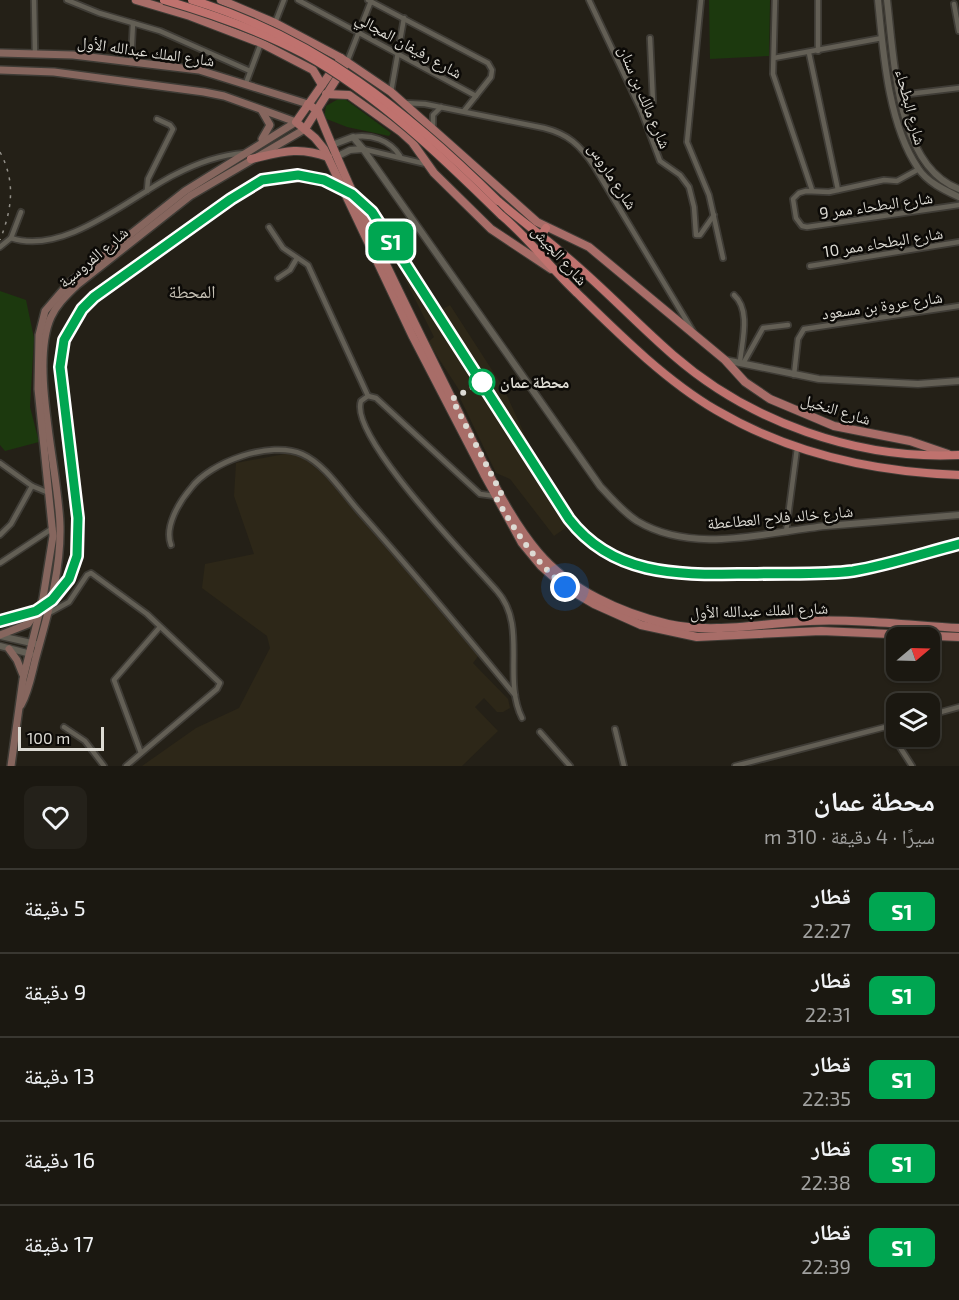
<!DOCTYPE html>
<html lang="ar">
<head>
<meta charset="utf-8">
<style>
  :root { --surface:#1b1811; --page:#24211a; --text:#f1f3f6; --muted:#a0a09f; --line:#393731 }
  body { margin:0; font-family:"Exo 2","Noto Naskh Arabic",sans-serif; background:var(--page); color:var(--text); direction:rtl; height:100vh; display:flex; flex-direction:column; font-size:22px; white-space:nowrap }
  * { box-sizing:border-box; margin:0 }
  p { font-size:20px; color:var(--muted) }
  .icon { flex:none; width:33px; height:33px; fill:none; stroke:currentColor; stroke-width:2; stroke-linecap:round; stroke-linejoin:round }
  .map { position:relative; height:766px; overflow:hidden; direction:ltr }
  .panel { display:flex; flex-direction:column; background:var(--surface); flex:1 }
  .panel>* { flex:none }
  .badge { padding:0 12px; border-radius:9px; font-size:21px; line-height:39px }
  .needle { width:39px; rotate:71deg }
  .fabs { position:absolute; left:886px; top:627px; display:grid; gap:12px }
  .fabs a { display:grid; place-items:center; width:54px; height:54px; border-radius:12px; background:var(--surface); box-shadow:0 2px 4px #0004,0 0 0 2px var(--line); font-size:30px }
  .scale { position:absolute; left:18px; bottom:15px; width:86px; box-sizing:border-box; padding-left:6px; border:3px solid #dddbd4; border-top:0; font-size:16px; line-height:21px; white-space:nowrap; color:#dddbd4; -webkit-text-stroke:4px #0c0a07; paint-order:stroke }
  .you { position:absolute; width:30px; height:30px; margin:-15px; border:4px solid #fff; border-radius:50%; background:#1a73e8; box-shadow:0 0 0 9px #1a73e833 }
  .map>.badge { position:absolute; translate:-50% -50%; box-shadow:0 0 0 3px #fff }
  .round { display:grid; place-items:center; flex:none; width:63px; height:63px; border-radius:12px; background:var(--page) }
  .headline { display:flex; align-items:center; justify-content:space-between; height:102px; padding:0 24px }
  h1 { font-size:28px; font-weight:700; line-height:45px }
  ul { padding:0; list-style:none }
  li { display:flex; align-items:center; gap:18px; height:84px; padding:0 24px; border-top:2px solid var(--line) }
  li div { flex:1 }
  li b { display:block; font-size:22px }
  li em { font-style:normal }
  li .badge { min-width:66px; font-weight:700; text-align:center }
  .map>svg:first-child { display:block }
  .built { fill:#2d2718 }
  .green { fill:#1c390e }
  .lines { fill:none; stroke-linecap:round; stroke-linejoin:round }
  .minor-casing { stroke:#3f3c36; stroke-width:8 }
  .tertiary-casing { stroke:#3f3c36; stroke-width:9 }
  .secondary-casing { stroke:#3f3c36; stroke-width:10 }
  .primary-casing { stroke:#3f3c36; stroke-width:10 }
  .trunk-casing { stroke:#3f3c36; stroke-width:10 }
  .minor { stroke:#635f55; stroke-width:4.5 }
  .tertiary { stroke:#635f55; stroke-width:6 }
  .secondary { stroke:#86665e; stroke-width:7 }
  .primary { stroke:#a86d68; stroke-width:8 }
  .trunk { stroke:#bf726e; stroke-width:8 }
  .rail { stroke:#939089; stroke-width:1.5; stroke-dasharray:3 6; stroke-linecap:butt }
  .trunk-bridge-casing { stroke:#3f3c36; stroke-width:10; stroke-linecap:butt }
  .trunk-bridge { stroke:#bf726e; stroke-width:8 }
  .line-casing { stroke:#fff; stroke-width:14 }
  .line { stroke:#00a651; stroke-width:9 }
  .walk { stroke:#dddbd4; stroke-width:6; stroke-dasharray:0 10.8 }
  .stop-dot { fill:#fff; stroke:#00a651; stroke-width:3 }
  .labels { text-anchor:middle; stroke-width:5; stroke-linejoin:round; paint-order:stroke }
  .street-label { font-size:16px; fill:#dddbd4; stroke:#0c0a07 }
  .stop-label { font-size:16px; font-weight:bold; fill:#dddbd4; stroke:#0c0a07; text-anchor:start }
  .neighbourhood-label { font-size:18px; fill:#c8c3b7; stroke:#0c0a07 }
</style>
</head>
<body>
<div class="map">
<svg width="959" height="766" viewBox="0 0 959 766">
  <rect width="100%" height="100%" fill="#242017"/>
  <!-- built -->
  <g class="built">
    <polygon points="380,216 441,310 450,305 503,387 539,466 574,522 554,536 510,479 496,473 460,398 463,396 428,342 434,337 375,219"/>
    <polygon points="290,453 302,456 332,482 479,655 473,663 508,699 510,708 503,712 497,712 484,698 475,707 498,731 462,766 142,766 196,728 239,708 270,648 267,636 202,588 205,564 254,554 234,496 236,463"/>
  </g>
  <!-- green -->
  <g class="green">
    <polygon points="709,0 770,0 769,56 710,59"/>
    <polygon points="340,98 345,99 391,133 389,136 347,127 324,118 326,106"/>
    <polygon points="0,291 26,300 34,338 30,407 39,442 5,451 0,445"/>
  </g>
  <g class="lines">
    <defs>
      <g id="minor">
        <polyline points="34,0 35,53"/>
        <polyline points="67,0 99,13 160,31 250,71"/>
        <polyline points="298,0 476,96"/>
        <polyline points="368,0 488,63 492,70 491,77 464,111"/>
        <polyline points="589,0 641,110 660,161 680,175 689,187 694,207 696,235 700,235 714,215"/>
        <polyline points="701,0 687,142 709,195 723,258"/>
        <polyline points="775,0 773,74 812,190"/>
        <polyline points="818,0 818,51"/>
        <polyline points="954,4 959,31"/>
        <polyline points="275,23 284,0"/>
        <polyline points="809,53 838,190"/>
        <polyline points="774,58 882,38"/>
        <polyline points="347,62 371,1"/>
        <polyline points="131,63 133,23"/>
        <polyline points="246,83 261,43"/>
        <polyline points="391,92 404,18"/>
        <polyline points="900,95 959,88"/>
        <path d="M405,103L425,104L544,128C568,134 580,145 594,166L694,333"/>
        <polyline points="641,110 653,102 650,38"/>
        <polyline points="433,127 433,115 441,107"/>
        <path d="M353,137C371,134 390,140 400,156"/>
        <polyline points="363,149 426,164"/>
        <polyline points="919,169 897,181 884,180 829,192 806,191 799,193 793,199 796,218 802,226 807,227 959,205"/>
        <polyline points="147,191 148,179 173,129 170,125 157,119"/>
        <polyline points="269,227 283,248 308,265 368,396"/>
        <path d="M11,238C64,256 129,198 174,175C197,163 219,155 244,153"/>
        <polyline points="0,247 11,238 21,212"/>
        <polyline points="810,266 959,242"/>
        <polyline points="278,278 290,270 297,258"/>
        <path d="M734,295C751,310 742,341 740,362"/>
        <polyline points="744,362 763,328 788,325"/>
        <polyline points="794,375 798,339 804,329 959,306"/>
        <polyline points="0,463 32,486 49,493"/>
        <path d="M495,496L480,494L376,398L368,396L361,401C348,436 472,562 497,591C528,626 502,678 522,718"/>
        <polyline points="786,532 797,448"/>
        <polyline points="0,535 11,524 32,486"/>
        <path d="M171,545C164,527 179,502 191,488C210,462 271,440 302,454C325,464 343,493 359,511C413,572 464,633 515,695"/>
        <polyline points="0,563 53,528"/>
        <polyline points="49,613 69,602 87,575 91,573 147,614 220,683 217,689 126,766"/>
        <polyline points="930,715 959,707"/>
        <polyline points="64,727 85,741 104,766"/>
        <polyline points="887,727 912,766"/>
        <polyline points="615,729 624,766"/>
        <polyline points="540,732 570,766"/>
        <polyline points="141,753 114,680 160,627"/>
        <polyline points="735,766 897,724"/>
      </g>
      <g id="tertiary">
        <path d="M878,0C883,51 888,124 918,168C927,182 944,190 959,197"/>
        <path d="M887,0C894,56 896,166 959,189"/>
        <path d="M332,145L353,137L363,149L600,486C611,498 623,512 637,521C694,555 766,532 826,526C870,522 915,519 959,515"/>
        <polyline points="338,156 350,150 363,149"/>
        <polyline points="725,360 819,379 918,384 959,381"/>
        <polyline points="0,636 36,644"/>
        <polyline points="0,646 31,654"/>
      </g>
      <g id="secondary">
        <polyline points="0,53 73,55 199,70 308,104"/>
        <polyline points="0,70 54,72 204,92 224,96 296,122"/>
        <polyline points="262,111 270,125 262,139"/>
        <polyline points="0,635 28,624 36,612"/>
        <polyline points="9,649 17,660 23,675"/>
        <path d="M21,705C29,691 32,672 36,657C48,613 61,572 60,526C59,472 29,365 51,317C57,304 67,295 77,285L190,196L305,129"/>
        <polyline points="11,766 23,679 43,598 53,536 38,389 39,335 45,311 69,283 185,191 296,122"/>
      </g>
      <g id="primary">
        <polyline points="136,0 190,16 261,43 313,70 322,85"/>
        <polyline points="221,0 275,23 341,58 391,92 537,222 589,247 725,360 745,382 770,399 834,426 910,441 948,454"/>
        <polyline points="341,58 296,122 315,138 324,149 413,337 484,474 522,543 541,566 565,587 594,604 641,625 697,637 821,631 959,637"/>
        <polyline points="326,94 349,95 401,132 412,142 434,173 491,229 551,269"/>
        <path d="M308,104L318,111C357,209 406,306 453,401C477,449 504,512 538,552C570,590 621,613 668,624C714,634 762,623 809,621C858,619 909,625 959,628"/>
        <polyline points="305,129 347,62"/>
        <path d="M251,159C282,152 298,146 328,157"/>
      </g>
      <g id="trunk">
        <path d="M498,201C519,219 541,235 562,253C601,285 635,322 673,355C750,422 857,460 959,455"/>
        <path d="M501,215C530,239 550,268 577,293C619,334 665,380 716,410C791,454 872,472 959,475"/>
        <polyline points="540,237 546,228"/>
      </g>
    </defs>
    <!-- minor casing -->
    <use href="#minor" class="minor-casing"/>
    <!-- tertiary casing -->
    <use href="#tertiary" class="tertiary-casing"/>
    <!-- secondary casing -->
    <use href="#secondary" class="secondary-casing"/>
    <!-- primary casing -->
    <use href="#primary" class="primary-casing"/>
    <!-- trunk casing -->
    <use href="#trunk" class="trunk-casing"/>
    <!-- minor -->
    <use href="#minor" class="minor"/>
    <!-- tertiary -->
    <use href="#tertiary" class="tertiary"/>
    <!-- secondary -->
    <use href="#secondary" class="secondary"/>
    <!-- primary -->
    <use href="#primary" class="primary"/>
    <!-- trunk -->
    <use href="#trunk" class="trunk"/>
    <!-- rail -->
    <g class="rail">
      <path d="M0,152C16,182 12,209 0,240"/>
      <path d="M0,621L36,611L52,600L69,579L77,556L78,518L60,367L64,340L82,309L94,297L231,199L262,180L298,175L324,180L352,194L372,212L569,519C617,582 689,574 757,574C789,574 822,575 853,571C889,566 924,553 959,544"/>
    </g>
    <defs>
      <g id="trunk-bridge">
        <path d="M164,0C212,14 259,30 304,54C378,95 441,156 501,215"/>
        <path d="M192,0C317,38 407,111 498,201"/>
      </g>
    </defs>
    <!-- trunk-bridge casing -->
    <use href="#trunk-bridge" class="trunk-bridge-casing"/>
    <!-- trunk-bridge -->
    <use href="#trunk-bridge" class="trunk-bridge"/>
  </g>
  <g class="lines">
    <defs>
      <path id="line" d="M0,621L36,611L52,600L69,579L77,556L78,518L60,367L64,340L82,309L94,297L231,199L262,180L298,175L324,180L352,194L372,212L569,519C617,581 689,574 757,574C789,573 822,575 853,571C889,565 924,553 959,544"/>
    </defs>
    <!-- line casing -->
    <use href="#line" class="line-casing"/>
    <!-- line -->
    <use href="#line" class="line"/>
    <!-- walk -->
    <path class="walk" d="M482,382L452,399L501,493L495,496C515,531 534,560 565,587"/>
  </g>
  <!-- markers -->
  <circle class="stop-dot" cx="482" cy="382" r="12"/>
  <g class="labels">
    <!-- street labels -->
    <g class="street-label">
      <text transform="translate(409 45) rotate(29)" y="6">شارع رفيفان المجالي</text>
      <text transform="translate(146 51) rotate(8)" y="6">شارع الملك عبدالله الأول</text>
      <text transform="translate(645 97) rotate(67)" y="6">شارع مالك بن سنان</text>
      <text transform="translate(911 107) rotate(75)" y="6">شارع البطحاء</text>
      <text transform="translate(613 176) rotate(57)" y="6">شارع ماروس</text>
      <text transform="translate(876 205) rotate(-8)" y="6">شارع البطحاء ممر 9</text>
      <text transform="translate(883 242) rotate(-9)" y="6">شارع البطحاء ممر 10</text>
      <text transform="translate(560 255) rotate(48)" y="6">شارع الجيش</text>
      <text transform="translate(93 257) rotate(-40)" y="6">شارع الفروسية</text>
      <text transform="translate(882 305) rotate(-8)" y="6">شارع عروة بن مسعود</text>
      <text transform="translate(836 409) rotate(17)" y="6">شارع النخيل</text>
      <text transform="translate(780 517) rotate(-5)" y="6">شارع خالد فلاح العطاعطة</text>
      <text transform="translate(759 610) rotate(-2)" y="6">شارع الملك عبدالله الأول</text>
    </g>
    <!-- stop labels -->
    <g class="stop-label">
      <text x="500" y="388">محطة عمان</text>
    </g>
    <!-- neighbourhood labels -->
    <g class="neighbourhood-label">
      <text x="192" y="298">المحطة</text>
    </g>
  </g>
</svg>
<div class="fabs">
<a><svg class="needle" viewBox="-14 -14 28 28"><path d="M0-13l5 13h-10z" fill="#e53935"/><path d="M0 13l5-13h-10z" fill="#a0a09f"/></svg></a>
<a><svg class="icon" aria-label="layers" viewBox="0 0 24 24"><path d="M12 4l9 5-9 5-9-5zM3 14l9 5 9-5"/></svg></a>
</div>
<div class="scale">100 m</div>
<div class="you" style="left:565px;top:587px"></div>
<b class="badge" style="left:391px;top:241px;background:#00a651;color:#fff">S1</b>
</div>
<section class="panel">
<div class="headline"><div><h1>محطة عمان</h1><p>سيرًا · 4 دقيقة · 310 m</p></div><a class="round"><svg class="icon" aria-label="heart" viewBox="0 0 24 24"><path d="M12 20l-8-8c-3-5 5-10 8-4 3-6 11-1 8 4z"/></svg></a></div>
<ul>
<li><span class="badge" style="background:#00a651;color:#fff">S1</span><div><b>قطار</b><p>22:27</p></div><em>5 دقيقة</em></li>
<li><span class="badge" style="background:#00a651;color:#fff">S1</span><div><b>قطار</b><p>22:31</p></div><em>9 دقيقة</em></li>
<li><span class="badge" style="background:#00a651;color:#fff">S1</span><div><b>قطار</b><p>22:35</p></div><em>13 دقيقة</em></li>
<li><span class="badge" style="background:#00a651;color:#fff">S1</span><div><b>قطار</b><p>22:38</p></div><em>16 دقيقة</em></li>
<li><span class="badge" style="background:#00a651;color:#fff">S1</span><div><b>قطار</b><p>22:39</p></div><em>17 دقيقة</em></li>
</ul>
</section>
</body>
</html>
